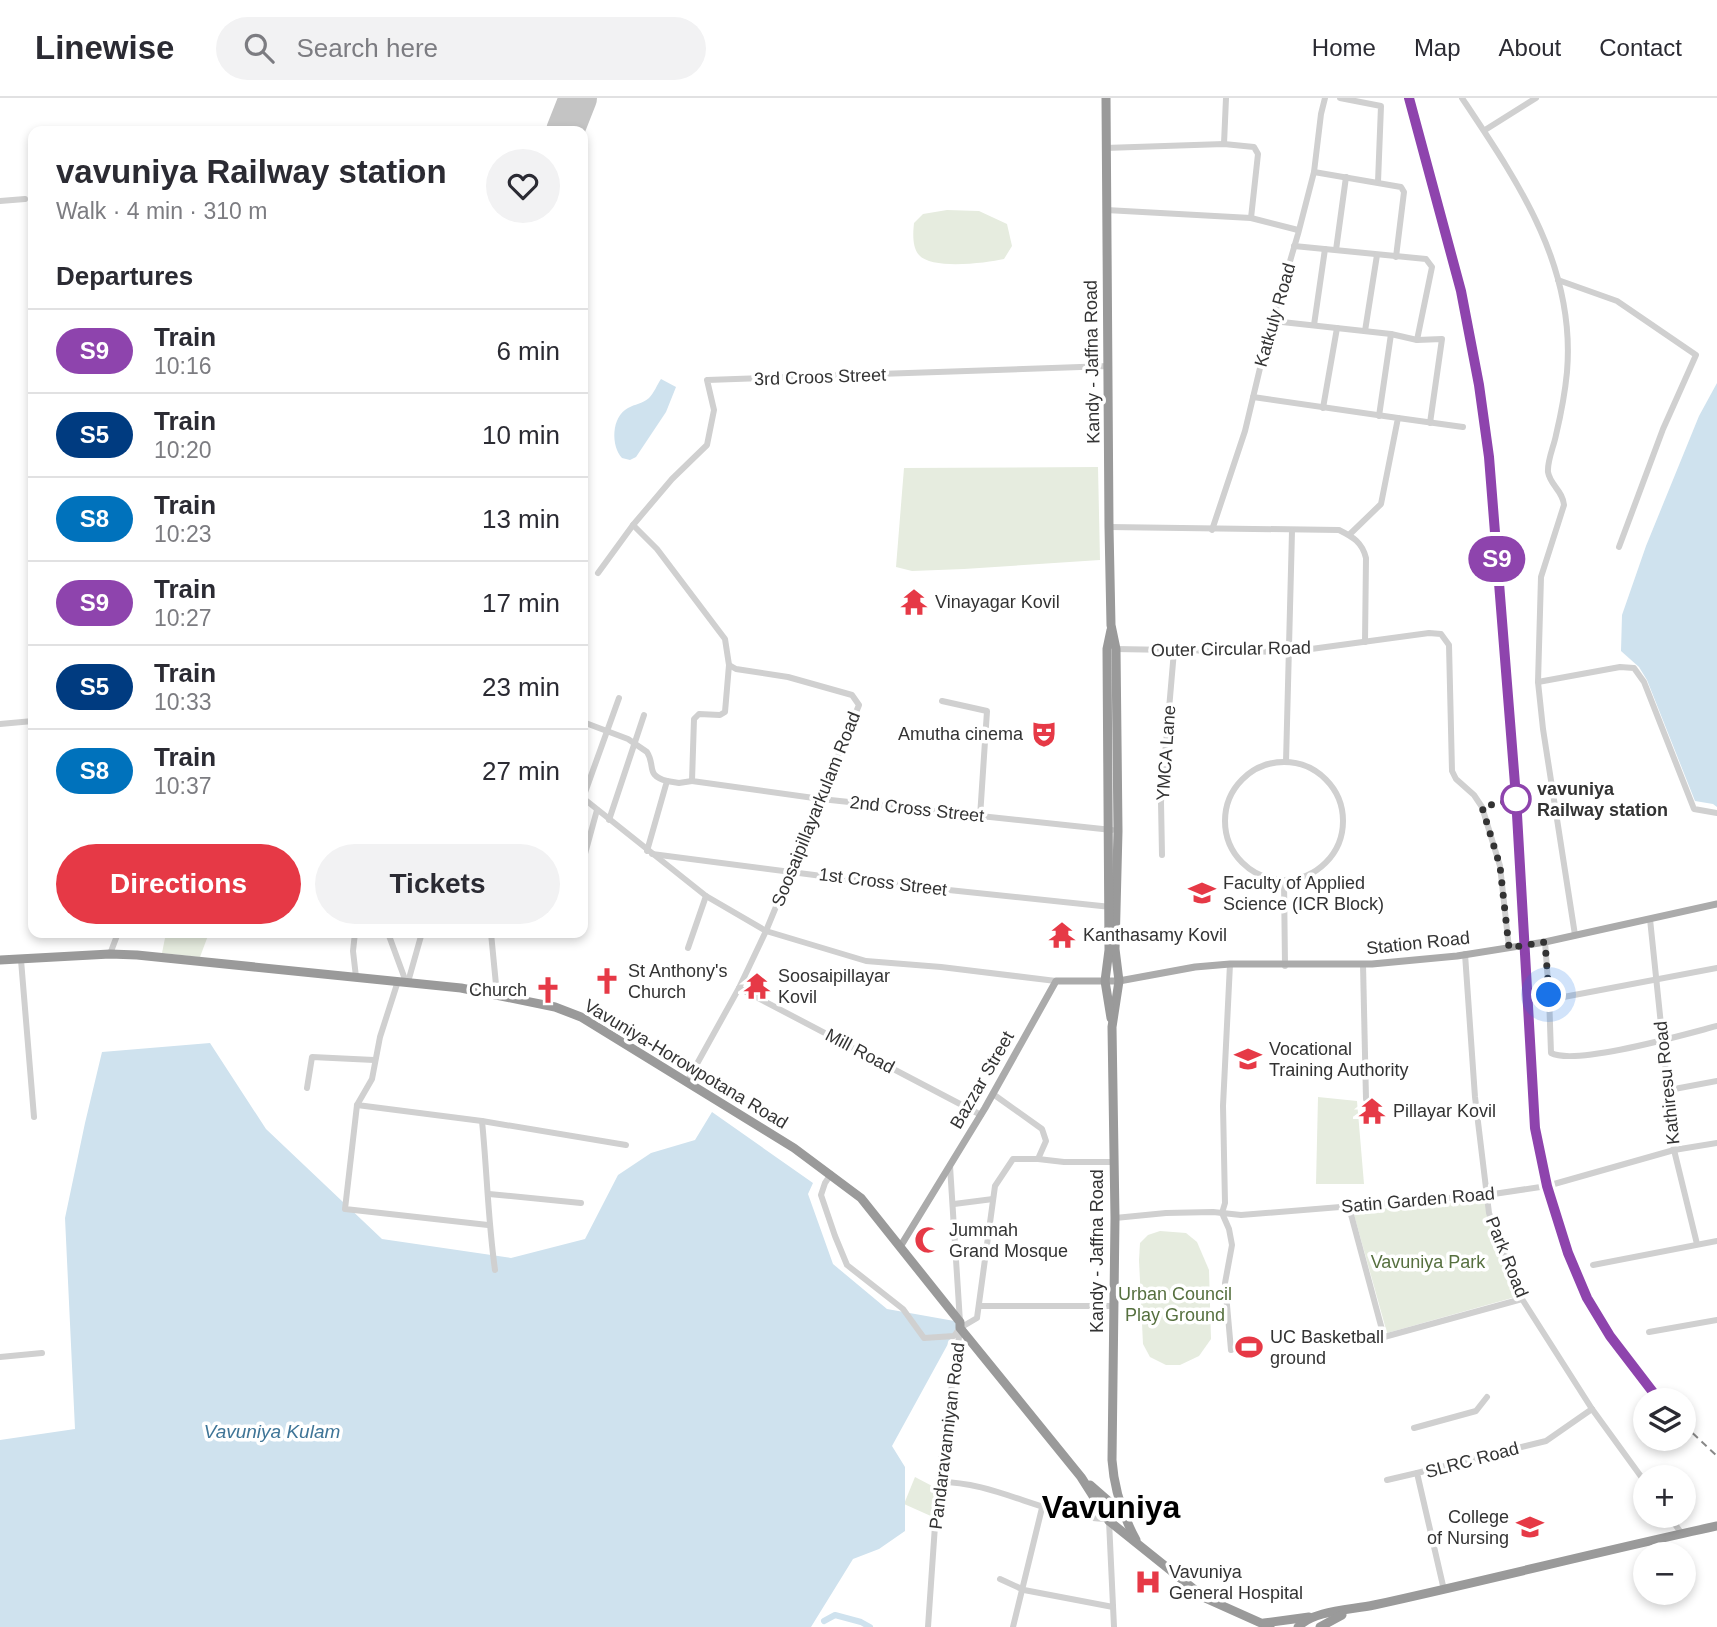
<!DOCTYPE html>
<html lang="en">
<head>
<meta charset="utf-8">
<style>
  :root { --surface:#fff; --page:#f2f2f3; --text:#2b2b33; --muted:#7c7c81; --line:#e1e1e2; --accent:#e63946 }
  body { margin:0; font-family:Helvetica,sans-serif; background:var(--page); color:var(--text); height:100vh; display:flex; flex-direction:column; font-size:26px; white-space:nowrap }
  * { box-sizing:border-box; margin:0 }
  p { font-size:23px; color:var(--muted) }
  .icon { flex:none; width:38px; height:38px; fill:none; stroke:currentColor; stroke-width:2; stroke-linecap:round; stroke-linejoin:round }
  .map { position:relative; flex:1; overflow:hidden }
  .drawer { position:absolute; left:28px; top:28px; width:560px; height:812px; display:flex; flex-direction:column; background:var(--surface); border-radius:14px; box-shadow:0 4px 10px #0003 }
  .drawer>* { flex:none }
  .badge { padding:0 14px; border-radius:23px; font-size:24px; line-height:46px }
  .controls { position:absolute; left:1633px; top:1290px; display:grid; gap:14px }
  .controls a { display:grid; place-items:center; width:63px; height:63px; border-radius:50%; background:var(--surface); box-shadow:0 4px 10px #0003; font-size:35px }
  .you { position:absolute; width:35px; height:35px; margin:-18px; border:5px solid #fff; border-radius:50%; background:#1a73e8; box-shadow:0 0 0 10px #1a73e833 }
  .map>.badge { position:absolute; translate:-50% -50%; box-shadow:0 0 0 4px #fff }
  h2 { padding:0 28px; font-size:26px; line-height:63px }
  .round { display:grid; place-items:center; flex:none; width:74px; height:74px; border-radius:37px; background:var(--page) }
  .summary { display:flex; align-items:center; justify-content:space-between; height:119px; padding:0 28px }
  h1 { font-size:33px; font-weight:800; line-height:52px }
  .cta { display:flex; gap:14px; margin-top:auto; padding:14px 28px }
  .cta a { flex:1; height:80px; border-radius:42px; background:var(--accent); color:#fff; font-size:28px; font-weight:800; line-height:80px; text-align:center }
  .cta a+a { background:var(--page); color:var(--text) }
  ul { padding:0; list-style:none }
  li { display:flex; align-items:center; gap:21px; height:84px; padding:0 28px; border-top:2px solid var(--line) }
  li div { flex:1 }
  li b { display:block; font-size:26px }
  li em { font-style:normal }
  li .badge { min-width:77px; font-weight:700; text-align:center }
  header { display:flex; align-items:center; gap:42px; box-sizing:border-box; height:98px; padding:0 35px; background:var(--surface); border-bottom:2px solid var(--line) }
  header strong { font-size:33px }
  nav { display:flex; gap:38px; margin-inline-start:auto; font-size:24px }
  .search { width:490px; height:63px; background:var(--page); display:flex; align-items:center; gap:18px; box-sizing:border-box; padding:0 24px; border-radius:38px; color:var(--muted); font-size:26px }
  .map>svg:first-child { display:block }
  .green { fill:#e6ecdf }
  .water { fill:#cfe2ee }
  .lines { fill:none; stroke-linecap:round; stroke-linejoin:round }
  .canal { stroke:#cfe2ee; stroke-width:6 }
  .runway { stroke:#c4c4c4; stroke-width:38 }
  .minor { stroke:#d0d0d0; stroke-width:6 }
  .major { stroke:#ababab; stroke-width:7 }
  .highway { stroke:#9a9a9a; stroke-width:9 }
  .rail { stroke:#888; stroke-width:2; stroke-dasharray:7 5; stroke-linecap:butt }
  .line-casing { stroke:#fff; stroke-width:16 }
  .line { stroke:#8e44ad; stroke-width:10 }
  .walk { stroke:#333; stroke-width:7; stroke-dasharray:0 12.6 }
  .stop-dot { fill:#fff; stroke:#8e44ad; stroke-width:3.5 }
  .labels { text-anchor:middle; stroke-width:7; stroke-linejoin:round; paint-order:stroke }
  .street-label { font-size:18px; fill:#333; stroke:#fff }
  .poi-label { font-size:18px; fill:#333; stroke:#fff; text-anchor:start }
  .stop-label { font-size:18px; font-weight:bold; fill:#333; stroke:#fff; text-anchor:start }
  .park-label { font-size:18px; fill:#56703f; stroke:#fff }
  .water-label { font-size:19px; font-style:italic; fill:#3f7597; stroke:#fff }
  .town-label { font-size:32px; font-weight:bold; fill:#000; stroke:#fff }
</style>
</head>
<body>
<header>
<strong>Linewise</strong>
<div class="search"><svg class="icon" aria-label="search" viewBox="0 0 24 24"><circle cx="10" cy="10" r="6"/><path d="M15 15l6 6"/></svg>Search here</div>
<nav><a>Home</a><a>Map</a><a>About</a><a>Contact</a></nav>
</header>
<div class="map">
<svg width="1717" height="1529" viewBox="0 0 1717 1529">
  <rect width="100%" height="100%" fill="#fff"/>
  <!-- green -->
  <g class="green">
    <path d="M947,112L979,113L1007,126L1012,148L1004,161C986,165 932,172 919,157C912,149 913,135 914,125L923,116Z"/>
    <polygon points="1098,369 1100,462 964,471 912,473 896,469 904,370"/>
    <polygon points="166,835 209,835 200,859 162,855"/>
    <polygon points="1318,999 1357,1003 1364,1086 1316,1086"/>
    <polygon points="1486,1102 1519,1198 1387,1235 1353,1113"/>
    <polygon points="1160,1133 1186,1135 1197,1144 1209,1172 1211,1241 1199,1258 1180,1267 1166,1267 1150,1259 1143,1246 1139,1162 1140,1145 1148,1137"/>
    <polygon points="915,1379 936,1390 933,1419 904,1406"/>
  </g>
  <!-- water -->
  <g class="water">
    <path d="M661,281L676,289L666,314L636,359L630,362L622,360C611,348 611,319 628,310C635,306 642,306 649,300C654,295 657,287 661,281Z"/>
    <polygon points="1717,285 1717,709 1713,706 1695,703 1647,582 1639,569 1621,553 1622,517 1646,448 1699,318"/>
    <polygon points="210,945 266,1031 382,1141 511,1160 585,1141 618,1077 651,1055 695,1042 712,1014 813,1085 808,1096 833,1166 887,1211 960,1224 892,1348 905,1369 905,1433 879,1451 853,1461 811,1529 0,1529 0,1342 75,1331 65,1120 85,1025 102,954"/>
  </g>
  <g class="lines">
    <!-- canal -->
    <polyline class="canal" points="824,1523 835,1517 861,1524 870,1529"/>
    <!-- runway -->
    <polyline class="runway" points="565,33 578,0"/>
    <!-- minor -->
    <g class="minor">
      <polyline points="1340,0 1381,8 1378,84"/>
      <path d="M1462,0C1518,84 1576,168 1567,274C1565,295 1561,316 1556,337C1554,348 1547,363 1548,374C1550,387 1563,393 1564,407L1541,479L1538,584L1543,631L1575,837"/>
      <polyline points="1485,32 1536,0"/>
      <polyline points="1224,46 1226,0"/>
      <polyline points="1105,50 1224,46 1254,49 1258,56 1251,120"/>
      <polyline points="1314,74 1401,89 1404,94 1396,159"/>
      <polyline points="0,103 25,101"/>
      <polyline points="1106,112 1251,120 1298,132"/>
      <polyline points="1294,148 1426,161 1432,169 1417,242"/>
      <polyline points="1336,152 1346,79"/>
      <polyline points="1558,182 1617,203 1696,257 1663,331 1619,449"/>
      <polyline points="1273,223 1391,236 1417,242 1442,241 1430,325"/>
      <polyline points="1314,227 1325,151"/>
      <polyline points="1365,233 1377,157"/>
      <polyline points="1253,299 1398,320 1381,406 1349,437"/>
      <polyline points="1323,310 1337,230"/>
      <polyline points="1379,318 1391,236"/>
      <polyline points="1398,320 1463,329"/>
      <polyline points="633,427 657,451 725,541 729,567 736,571 788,579 852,597 859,607 766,833 739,890 688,982"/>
      <path d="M1109,429L1339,432C1353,439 1362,444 1366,460L1365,544"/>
      <polyline points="1212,432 1245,333 1266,245 1298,136 1314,74 1321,16 1325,0"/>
      <polyline points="598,475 633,427 672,381 707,347 714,312 707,282 1109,268"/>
      <polyline points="1115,551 1289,554 1429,535 1441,536 1449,547 1452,673 1456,681 1474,697 1482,709 1500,768 1509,850"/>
      <polyline points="729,567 725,614 720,617 699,616 694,621 692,683 821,701 1112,732"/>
      <polyline points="583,571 584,567"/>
      <polyline points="1538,584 1620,569 1634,570 1644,584 1694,711 1717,715"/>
      <polyline points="942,603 987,613 980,719"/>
      <path d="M583,624L628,641L647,654C656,668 645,677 667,683L647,753"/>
      <polyline points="0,626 33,623"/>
      <polyline points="1286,664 1292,433"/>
      <circle cx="1284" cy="723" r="59"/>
      <polyline points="667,683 679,685 692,683"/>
      <polyline points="583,700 706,798 766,833 866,863 941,869 1056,883"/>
      <polyline points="583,700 619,600"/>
      <polyline points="609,722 644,617"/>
      <polyline points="652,756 853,782 1111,809"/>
      <polyline points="1162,757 1161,704 1174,553"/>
      <polyline points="583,763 597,712"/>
      <polyline points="1284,782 1285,868"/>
      <polyline points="1650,821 1674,1052 1697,1146"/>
      <polyline points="355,835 353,853 356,879"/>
      <polyline points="388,835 406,884"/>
      <polyline points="491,835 497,897"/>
      <polyline points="1545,844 1549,897 1553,901 1717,870"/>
      <polyline points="688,850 706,798"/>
      <polyline points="110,856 118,835"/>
      <polyline points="1465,856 1475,999 1489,1115 1522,1201 1592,1311 1645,1384"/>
      <polyline points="21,862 34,1019"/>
      <polyline points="1230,866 1223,1008 1225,1105 1222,1115 1229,1131 1232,1147 1225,1185 1231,1252"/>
      <polyline points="1363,866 1366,1001"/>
      <path d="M398,883L380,939L372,981L357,1007L482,1023C487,1073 488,1123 495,1172"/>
      <polyline points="408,884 421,838 415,835"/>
      <polyline points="739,890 981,1017"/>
      <path d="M1549,897L1551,955C1576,968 1686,936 1717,928"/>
      <polyline points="307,990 312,959 374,962"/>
      <polyline points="1669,992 1717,983"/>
      <polyline points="993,996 1042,1031 1046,1043 1038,1061"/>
      <polyline points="357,1007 345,1111 488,1127"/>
      <polyline points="482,1023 626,1047"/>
      <polyline points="950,1068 960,1224"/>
      <polyline points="831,1076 825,1085 821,1097 835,1138 847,1167 903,1211 924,1240 954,1238 960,1230 977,1220 995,1088 1013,1061 1038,1061 1064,1064 1113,1064"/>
      <polyline points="489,1096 581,1105"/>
      <polyline points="954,1106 993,1101"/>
      <polyline points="1349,1109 1384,1239 1522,1201"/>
      <polyline points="1115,1120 1166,1115 1213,1114 1241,1117 1487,1097 1547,1088 1674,1052 1717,1045"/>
      <polyline points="1593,1167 1717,1143"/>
      <polyline points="980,1208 1114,1208"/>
      <polyline points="1649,1234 1717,1222"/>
      <polyline points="0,1259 42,1255"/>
      <polyline points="1414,1330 1476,1313 1487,1299"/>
      <polyline points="1387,1382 1417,1375"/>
      <path d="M938,1384C996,1383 1049,1421 1108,1421"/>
      <polyline points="1669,1418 1682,1436"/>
      <polyline points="1109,1423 1114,1529"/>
      <polyline points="1000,1481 1024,1492 1113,1509"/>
      <polyline points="1444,1492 1417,1375 1546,1343 1592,1311"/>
      <polyline points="928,1529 938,1384 960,1232"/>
      <polyline points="1013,1529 1042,1410"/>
    </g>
    <!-- major -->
    <polyline class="major" points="900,1149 985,1010 1056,883 1119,883 1195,869 1230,866 1372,866 1457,858 1545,844 1717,806"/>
    <!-- highway -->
    <g class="highway">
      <path d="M1106,0L1109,429L1111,527L1116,551L1118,733L1115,851L1119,883L1112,929L1115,1120L1112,1362C1114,1391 1122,1416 1136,1442"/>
      <polyline points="1111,532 1107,551 1109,852 1105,883 1111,920"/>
      <polyline points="0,862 110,856 137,857 461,890 555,909 581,919 794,1050 861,1100 960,1224 960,1230 1081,1379 1109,1423 1205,1500 1270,1529"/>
      <polyline points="1090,1387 1122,1415"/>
      <polyline points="1264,1525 1309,1519"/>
      <path d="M1298,1529C1314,1512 1351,1512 1374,1507C1488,1482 1602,1453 1717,1428"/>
      <polyline points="1320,1529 1342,1517"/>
    </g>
    <!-- rail -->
    <g class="rail">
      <path d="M1409,0L1461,193L1479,287L1489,359L1516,699L1535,1030C1551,1114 1577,1194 1629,1264C1638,1277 1647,1291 1659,1302"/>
      <polyline points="1684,1327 1717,1358"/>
    </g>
  </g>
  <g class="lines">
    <defs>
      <polyline id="line" points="1409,0 1461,193 1479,287 1489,359 1516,699 1535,1030 1547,1088 1568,1155 1587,1200 1610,1238 1659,1302"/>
    </defs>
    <!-- line casing -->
    <use href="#line" class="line-casing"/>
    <!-- line -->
    <use href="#line" class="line"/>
    <!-- walk -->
    <polyline class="walk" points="1516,701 1482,709 1500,768 1509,850 1545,844 1549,897"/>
  </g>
  <!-- icons -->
  <defs>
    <symbol id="temple-bare" viewBox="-9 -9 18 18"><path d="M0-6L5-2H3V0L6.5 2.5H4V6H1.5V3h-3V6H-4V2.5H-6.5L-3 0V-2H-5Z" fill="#e63946" stroke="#fff" stroke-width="2.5" paint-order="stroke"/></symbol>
    <symbol id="theatre-bare" viewBox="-9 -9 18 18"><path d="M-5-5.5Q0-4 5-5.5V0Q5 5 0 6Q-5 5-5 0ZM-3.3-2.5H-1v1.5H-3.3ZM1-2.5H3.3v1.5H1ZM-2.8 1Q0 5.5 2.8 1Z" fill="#e63946" stroke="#fff" stroke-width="2.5" paint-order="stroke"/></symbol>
    <symbol id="university-bare" viewBox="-9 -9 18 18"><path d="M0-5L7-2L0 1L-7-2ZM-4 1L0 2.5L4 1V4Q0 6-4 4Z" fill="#e63946" stroke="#fff" stroke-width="2.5" paint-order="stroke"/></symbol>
    <symbol id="church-bare" viewBox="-9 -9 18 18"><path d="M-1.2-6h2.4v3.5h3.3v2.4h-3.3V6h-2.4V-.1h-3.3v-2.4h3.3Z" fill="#e63946" stroke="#fff" stroke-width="2.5" paint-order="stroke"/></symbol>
    <symbol id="mosque-bare" viewBox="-9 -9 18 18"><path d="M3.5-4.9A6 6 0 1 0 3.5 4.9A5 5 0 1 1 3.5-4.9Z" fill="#e63946" stroke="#fff" stroke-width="2.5" paint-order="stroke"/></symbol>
    <symbol id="stadium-bare" viewBox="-9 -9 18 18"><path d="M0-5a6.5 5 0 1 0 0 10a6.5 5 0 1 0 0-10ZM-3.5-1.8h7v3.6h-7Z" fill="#e63946" stroke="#fff" stroke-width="2.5" paint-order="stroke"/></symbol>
    <symbol id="hospital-bare" viewBox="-9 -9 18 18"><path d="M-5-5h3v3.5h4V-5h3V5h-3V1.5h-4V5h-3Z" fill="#e63946" stroke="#fff" stroke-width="2.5" paint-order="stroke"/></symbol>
  </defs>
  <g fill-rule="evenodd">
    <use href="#temple-bare" x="895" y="485" width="38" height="38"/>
    <use href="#theatre-bare" x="1025" y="617" width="38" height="38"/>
    <use href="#university-bare" x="1183" y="776" width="38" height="38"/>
    <use href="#temple-bare" x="1043" y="818" width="38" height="38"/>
    <use href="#church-bare" x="588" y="864" width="38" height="38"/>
    <use href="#temple-bare" x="738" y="869" width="38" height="38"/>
    <use href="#church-bare" x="529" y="873" width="38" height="38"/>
    <use href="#university-bare" x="1229" y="942" width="38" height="38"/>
    <use href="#temple-bare" x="1353" y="994" width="38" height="38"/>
    <use href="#mosque-bare" x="909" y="1123" width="38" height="38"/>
    <use href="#stadium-bare" x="1230" y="1230" width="38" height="38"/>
    <use href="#university-bare" x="1511" y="1410" width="38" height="38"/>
    <use href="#hospital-bare" x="1129" y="1465" width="38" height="38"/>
  </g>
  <!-- markers -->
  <circle class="stop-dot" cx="1516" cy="701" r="14"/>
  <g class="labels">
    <!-- street labels -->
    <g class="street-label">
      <text transform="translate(1275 217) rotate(-74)" y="6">Katkuly Road</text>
      <text transform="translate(1092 264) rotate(-91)" y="6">Kandy - Jaffna Road</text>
      <text transform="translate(820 279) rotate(-2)" y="6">3rd Croos Street</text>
      <text transform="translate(1231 551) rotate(-1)" y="6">Outer Circular Road</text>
      <text transform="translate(1166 655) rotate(-86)" y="6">YMCA Lane</text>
      <text transform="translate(816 711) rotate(-68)" y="6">Soosaipillayarkulam Road</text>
      <text transform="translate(917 711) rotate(6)" y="6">2nd Cross Street</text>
      <text transform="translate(883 784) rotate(7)" y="6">1st Cross Street</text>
      <text transform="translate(1418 845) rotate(-6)" y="6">Station Road</text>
      <text transform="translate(860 953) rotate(28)" y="6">Mill Road</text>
      <text transform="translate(686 966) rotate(31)" y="6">Vavuniya-Horowpotana Road</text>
      <text transform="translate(982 982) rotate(-60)" y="6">Bazzar Street</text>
      <text transform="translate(1667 985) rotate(-96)" y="6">Kathiresu Road</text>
      <text transform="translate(1418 1102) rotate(-5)" y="6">Satin Garden Road</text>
      <text transform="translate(1097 1153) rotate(-90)" y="6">Kandy - Jaffna Road</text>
      <text transform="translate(1507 1159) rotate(68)" y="6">Park Road</text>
      <text transform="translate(947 1338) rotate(-83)" y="6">Pandaravanniyan Road</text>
      <text transform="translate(1472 1362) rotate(-15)" y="6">SLRC Road</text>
    </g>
    <!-- poi labels -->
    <g class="poi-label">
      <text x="935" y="510">Vinayagar Kovil</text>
      <text x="1023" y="642" text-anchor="end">Amutha cinema</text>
      <text x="1223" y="791">Faculty of Applied<tspan x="1223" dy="21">Science (ICR Block)</tspan></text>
      <text x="1083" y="843">Kanthasamy Kovil</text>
      <text x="628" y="879">St Anthony's<tspan x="628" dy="21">Church</tspan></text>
      <text x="778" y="884">Soosaipillayar<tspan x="778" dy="21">Kovil</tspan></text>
      <text x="527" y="898" text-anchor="end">Church</text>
      <text x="1269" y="957">Vocational<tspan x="1269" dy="21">Training Authority</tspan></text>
      <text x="1393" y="1019">Pillayar Kovil</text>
      <text x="949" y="1138">Jummah<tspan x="949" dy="21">Grand Mosque</tspan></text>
      <text x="1270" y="1245">UC Basketball<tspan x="1270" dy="21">ground</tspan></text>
      <text x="1509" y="1425" text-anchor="end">College<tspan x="1509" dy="21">of Nursing</tspan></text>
      <text x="1169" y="1480">Vavuniya<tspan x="1169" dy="21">General Hospital</tspan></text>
    </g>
    <!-- stop labels -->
    <g class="stop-label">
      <text x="1537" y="697">vavuniya<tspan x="1537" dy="21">Railway station</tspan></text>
    </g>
    <!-- park labels -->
    <g class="park-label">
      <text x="1428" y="1170">Vavuniya Park</text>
      <text x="1175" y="1202">Urban Council<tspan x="1175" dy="21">Play Ground</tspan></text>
    </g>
    <!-- water labels -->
    <g class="water-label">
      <text x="272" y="1340">Vavuniya Kulam</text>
    </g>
    <!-- town labels -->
    <g class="town-label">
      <text x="1111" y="1420">Vavuniya</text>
    </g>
  </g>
</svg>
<div class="controls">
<a><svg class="icon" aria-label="layers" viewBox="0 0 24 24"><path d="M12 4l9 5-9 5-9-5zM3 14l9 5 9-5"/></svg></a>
<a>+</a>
<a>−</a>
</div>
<div class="you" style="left:1549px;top:897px"></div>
<b class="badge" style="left:1497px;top:461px;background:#8e44ad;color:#fff">S9</b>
<section class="drawer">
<div class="summary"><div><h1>vavuniya Railway station</h1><p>Walk · 4 min · 310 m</p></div><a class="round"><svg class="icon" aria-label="heart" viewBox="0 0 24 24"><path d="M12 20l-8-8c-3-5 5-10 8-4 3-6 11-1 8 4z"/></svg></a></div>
<h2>Departures</h2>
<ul>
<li><span class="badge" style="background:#8e44ad;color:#fff">S9</span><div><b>Train</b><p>10:16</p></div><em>6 min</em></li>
<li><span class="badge" style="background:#003b80;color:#fff">S5</span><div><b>Train</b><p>10:20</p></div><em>10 min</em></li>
<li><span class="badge" style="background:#0072bc;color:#fff">S8</span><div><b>Train</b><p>10:23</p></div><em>13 min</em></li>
<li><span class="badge" style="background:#8e44ad;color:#fff">S9</span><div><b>Train</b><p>10:27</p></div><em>17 min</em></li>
<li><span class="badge" style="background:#003b80;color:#fff">S5</span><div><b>Train</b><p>10:33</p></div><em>23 min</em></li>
<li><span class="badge" style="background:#0072bc;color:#fff">S8</span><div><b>Train</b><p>10:37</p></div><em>27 min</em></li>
</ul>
<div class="cta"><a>Directions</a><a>Tickets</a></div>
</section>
</div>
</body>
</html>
